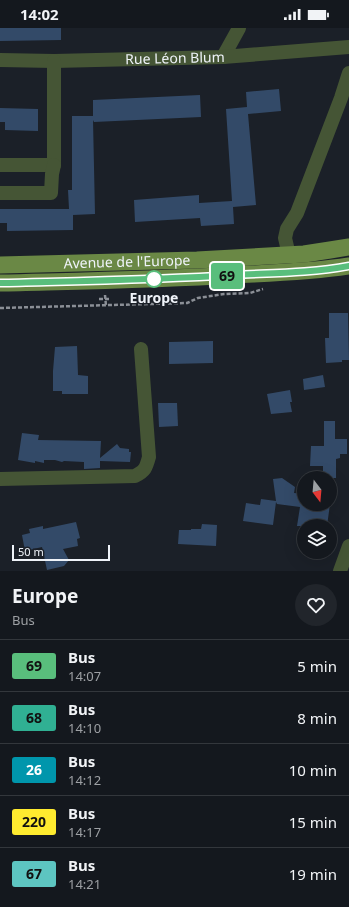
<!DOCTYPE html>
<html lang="fr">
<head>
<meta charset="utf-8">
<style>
  :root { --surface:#14181e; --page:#21252b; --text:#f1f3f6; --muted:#9da0a4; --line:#33373c }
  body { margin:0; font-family:"Noto Sans",sans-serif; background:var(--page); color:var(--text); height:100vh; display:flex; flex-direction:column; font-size:15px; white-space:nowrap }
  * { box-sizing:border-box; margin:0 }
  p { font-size:13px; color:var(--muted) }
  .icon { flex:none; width:22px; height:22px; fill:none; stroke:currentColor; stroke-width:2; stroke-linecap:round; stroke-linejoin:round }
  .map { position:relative; height:543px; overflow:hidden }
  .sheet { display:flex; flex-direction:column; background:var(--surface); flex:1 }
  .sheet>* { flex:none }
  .badge { padding:0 8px; border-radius:3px; font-size:14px; line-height:26px }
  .needle { width:26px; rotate:164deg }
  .buttons { position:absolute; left:297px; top:443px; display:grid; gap:8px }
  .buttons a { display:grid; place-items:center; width:40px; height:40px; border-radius:50%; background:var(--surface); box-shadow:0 4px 16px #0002,0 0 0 1px var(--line); font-size:20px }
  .scale { position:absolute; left:12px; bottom:10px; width:98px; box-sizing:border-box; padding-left:4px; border:2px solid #eff3f9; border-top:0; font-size:11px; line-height:14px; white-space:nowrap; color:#eff3f9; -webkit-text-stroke:3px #1b2028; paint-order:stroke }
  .map>.badge { position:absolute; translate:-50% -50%; box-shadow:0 0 0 2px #fff }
  .round { display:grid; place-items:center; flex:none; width:42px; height:42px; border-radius:21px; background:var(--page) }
  .overview { display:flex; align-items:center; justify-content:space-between; height:68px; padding:0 12px }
  h1 { font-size:19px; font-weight:700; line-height:30px }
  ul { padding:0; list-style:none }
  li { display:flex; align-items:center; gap:12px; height:52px; padding:0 12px; border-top:1px solid var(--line) }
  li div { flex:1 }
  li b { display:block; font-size:15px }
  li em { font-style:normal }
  li .badge { min-width:44px; font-weight:700; text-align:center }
  .status { display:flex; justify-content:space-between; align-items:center; height:28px; padding:0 20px; background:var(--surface); direction:ltr }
  .status svg { height:11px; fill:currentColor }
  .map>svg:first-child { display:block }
  .building { fill:#334a68 }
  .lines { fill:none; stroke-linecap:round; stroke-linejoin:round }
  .path { stroke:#8b8f96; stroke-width:2.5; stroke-dasharray:4 2; stroke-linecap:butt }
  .minor { stroke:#455535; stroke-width:14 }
  .major { stroke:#6a8845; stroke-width:17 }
  .line-casing { stroke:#fff; stroke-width:9 }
  .line { stroke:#59be7c; stroke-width:6 }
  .stop-dot { fill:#fff; stroke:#59be7c; stroke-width:2 }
  .labels { text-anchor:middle; stroke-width:3; stroke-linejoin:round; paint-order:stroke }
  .street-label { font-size:14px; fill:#eff3f9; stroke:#1b2028 }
  .stop-label { font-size:14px; font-weight:bold; fill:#eff3f9; stroke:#1b2028 }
</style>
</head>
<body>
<div class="status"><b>14:02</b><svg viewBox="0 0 49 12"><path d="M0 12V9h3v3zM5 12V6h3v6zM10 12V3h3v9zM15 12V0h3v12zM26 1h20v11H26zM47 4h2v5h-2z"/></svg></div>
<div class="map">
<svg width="349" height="543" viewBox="0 0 349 543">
  <rect width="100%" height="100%" fill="#1b2028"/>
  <!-- building -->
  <g class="building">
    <polygon points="0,0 61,0 61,12 0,13"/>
    <polygon points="279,61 281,83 248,86 256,177 233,179 234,196 201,198 200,190 135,194 134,172 199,167 199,175 232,173 226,81 247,79 246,64"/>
    <polygon points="200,67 201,89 94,94 93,92 95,186 73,187 73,202 7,203 7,195 0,195 0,181 69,181 68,162 72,162 72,88 93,88 93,72"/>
    <polygon points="0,80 38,81 38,103 5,102 5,94 0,94"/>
    <polygon points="329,285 348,285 349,332 342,332 342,334 326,335 325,310 329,310"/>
    <polygon points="213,313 213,335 169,336 169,314"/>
    <polygon points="77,318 78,347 88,348 88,366 62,366 62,363 53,363 53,343 55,319"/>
    <polygon points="323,347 325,359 304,362 303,351"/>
    <polygon points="290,362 292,374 290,374 292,384 271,386 267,366"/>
    <polygon points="158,375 177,375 178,398 159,399"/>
    <polygon points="324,393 335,393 335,411 347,411 347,426 340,426 340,430 336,431 336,450 323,450 323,438 310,438 311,418 324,418"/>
    <polygon points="22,405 39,407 38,412 101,413 100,430 117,416 120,420 129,421 129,424 131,424 130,434 100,433 100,440 84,441 84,434 64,433 62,434 55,432 44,432 44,435 35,433 35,435 18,432"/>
    <polygon points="282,450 295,459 294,465 304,466 304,476 330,476 327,498 297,498 300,479 277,476 276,474 273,497 243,493 246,475 260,477 261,471 276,473 273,451"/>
    <polygon points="76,494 80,510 77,511 78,518 63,521 69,532 64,538 47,542 42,519 25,523 22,507 30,505 29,501 43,498 43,501"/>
    <polygon points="202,496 217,497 216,518 178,516 179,502 191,502 191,501 201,501"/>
  </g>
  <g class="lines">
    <!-- path -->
    <g class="path">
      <polyline points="105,267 106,278"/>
      <polyline points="99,271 109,271"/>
      <polyline points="0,280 187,275 198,270 224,266 250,265 263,261"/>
    </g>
    <!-- minor -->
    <g class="minor">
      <polyline points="223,29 239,0"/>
      <path id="s1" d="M0,32L54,33L223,29L349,19"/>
      <polyline points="0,137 54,137 54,33"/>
      <polyline points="0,165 51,165 52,146 54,137"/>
      <polyline points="289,227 285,210 287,201 297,185 341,70 349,45"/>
      <path d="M0,451L135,448C145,443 146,440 149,429L141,321"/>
      <polyline points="340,543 349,518"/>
    </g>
    <!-- major -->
    <g class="major">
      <path id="s2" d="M0,237L197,232L304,226L330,222L349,219"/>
      <path d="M0,255C78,253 156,252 234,247C272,245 311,244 349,238"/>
    </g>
  </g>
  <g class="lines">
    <defs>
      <path id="line" d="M0,255C78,253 156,252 234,247C272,245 311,245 349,238"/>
    </defs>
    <!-- line casing -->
    <use href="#line" class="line-casing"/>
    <!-- line -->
    <use href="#line" class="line"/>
  </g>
  <!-- markers -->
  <circle class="stop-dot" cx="154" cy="251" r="8"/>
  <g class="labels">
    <!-- street labels -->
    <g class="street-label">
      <text dy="5" stroke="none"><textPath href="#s1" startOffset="175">Rue Léon Blum</textPath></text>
      <text dy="5" stroke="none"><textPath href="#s2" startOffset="127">Avenue de l'Europe</textPath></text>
    </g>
    <!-- stop labels -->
    <g class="stop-label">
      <text x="154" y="275">Europe</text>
    </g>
  </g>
</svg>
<div class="buttons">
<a><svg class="needle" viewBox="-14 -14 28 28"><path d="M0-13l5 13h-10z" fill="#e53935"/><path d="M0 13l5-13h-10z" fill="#9da0a4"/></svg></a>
<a><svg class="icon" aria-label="layers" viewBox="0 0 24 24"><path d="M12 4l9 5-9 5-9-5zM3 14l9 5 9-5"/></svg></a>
</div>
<div class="scale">50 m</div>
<b class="badge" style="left:227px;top:248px;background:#59be7c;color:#111">69</b>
</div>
<section class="sheet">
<div class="overview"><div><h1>Europe</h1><p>Bus</p></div><a class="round"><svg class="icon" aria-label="heart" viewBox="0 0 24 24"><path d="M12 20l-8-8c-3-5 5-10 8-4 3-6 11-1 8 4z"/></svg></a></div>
<ul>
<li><span class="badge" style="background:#59be7c;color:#111">69</span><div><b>Bus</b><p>14:07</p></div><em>5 min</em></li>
<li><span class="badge" style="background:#30b093;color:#111">68</span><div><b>Bus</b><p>14:10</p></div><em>8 min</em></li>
<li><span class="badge" style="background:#0096ac;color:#fff">26</span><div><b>Bus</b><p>14:12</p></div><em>10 min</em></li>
<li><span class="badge" style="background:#ffeb2f;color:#111">220</span><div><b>Bus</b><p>14:17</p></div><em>15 min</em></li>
<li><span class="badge" style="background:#5dc5c1;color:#111">67</span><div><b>Bus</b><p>14:21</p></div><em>19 min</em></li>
</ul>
</section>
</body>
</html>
